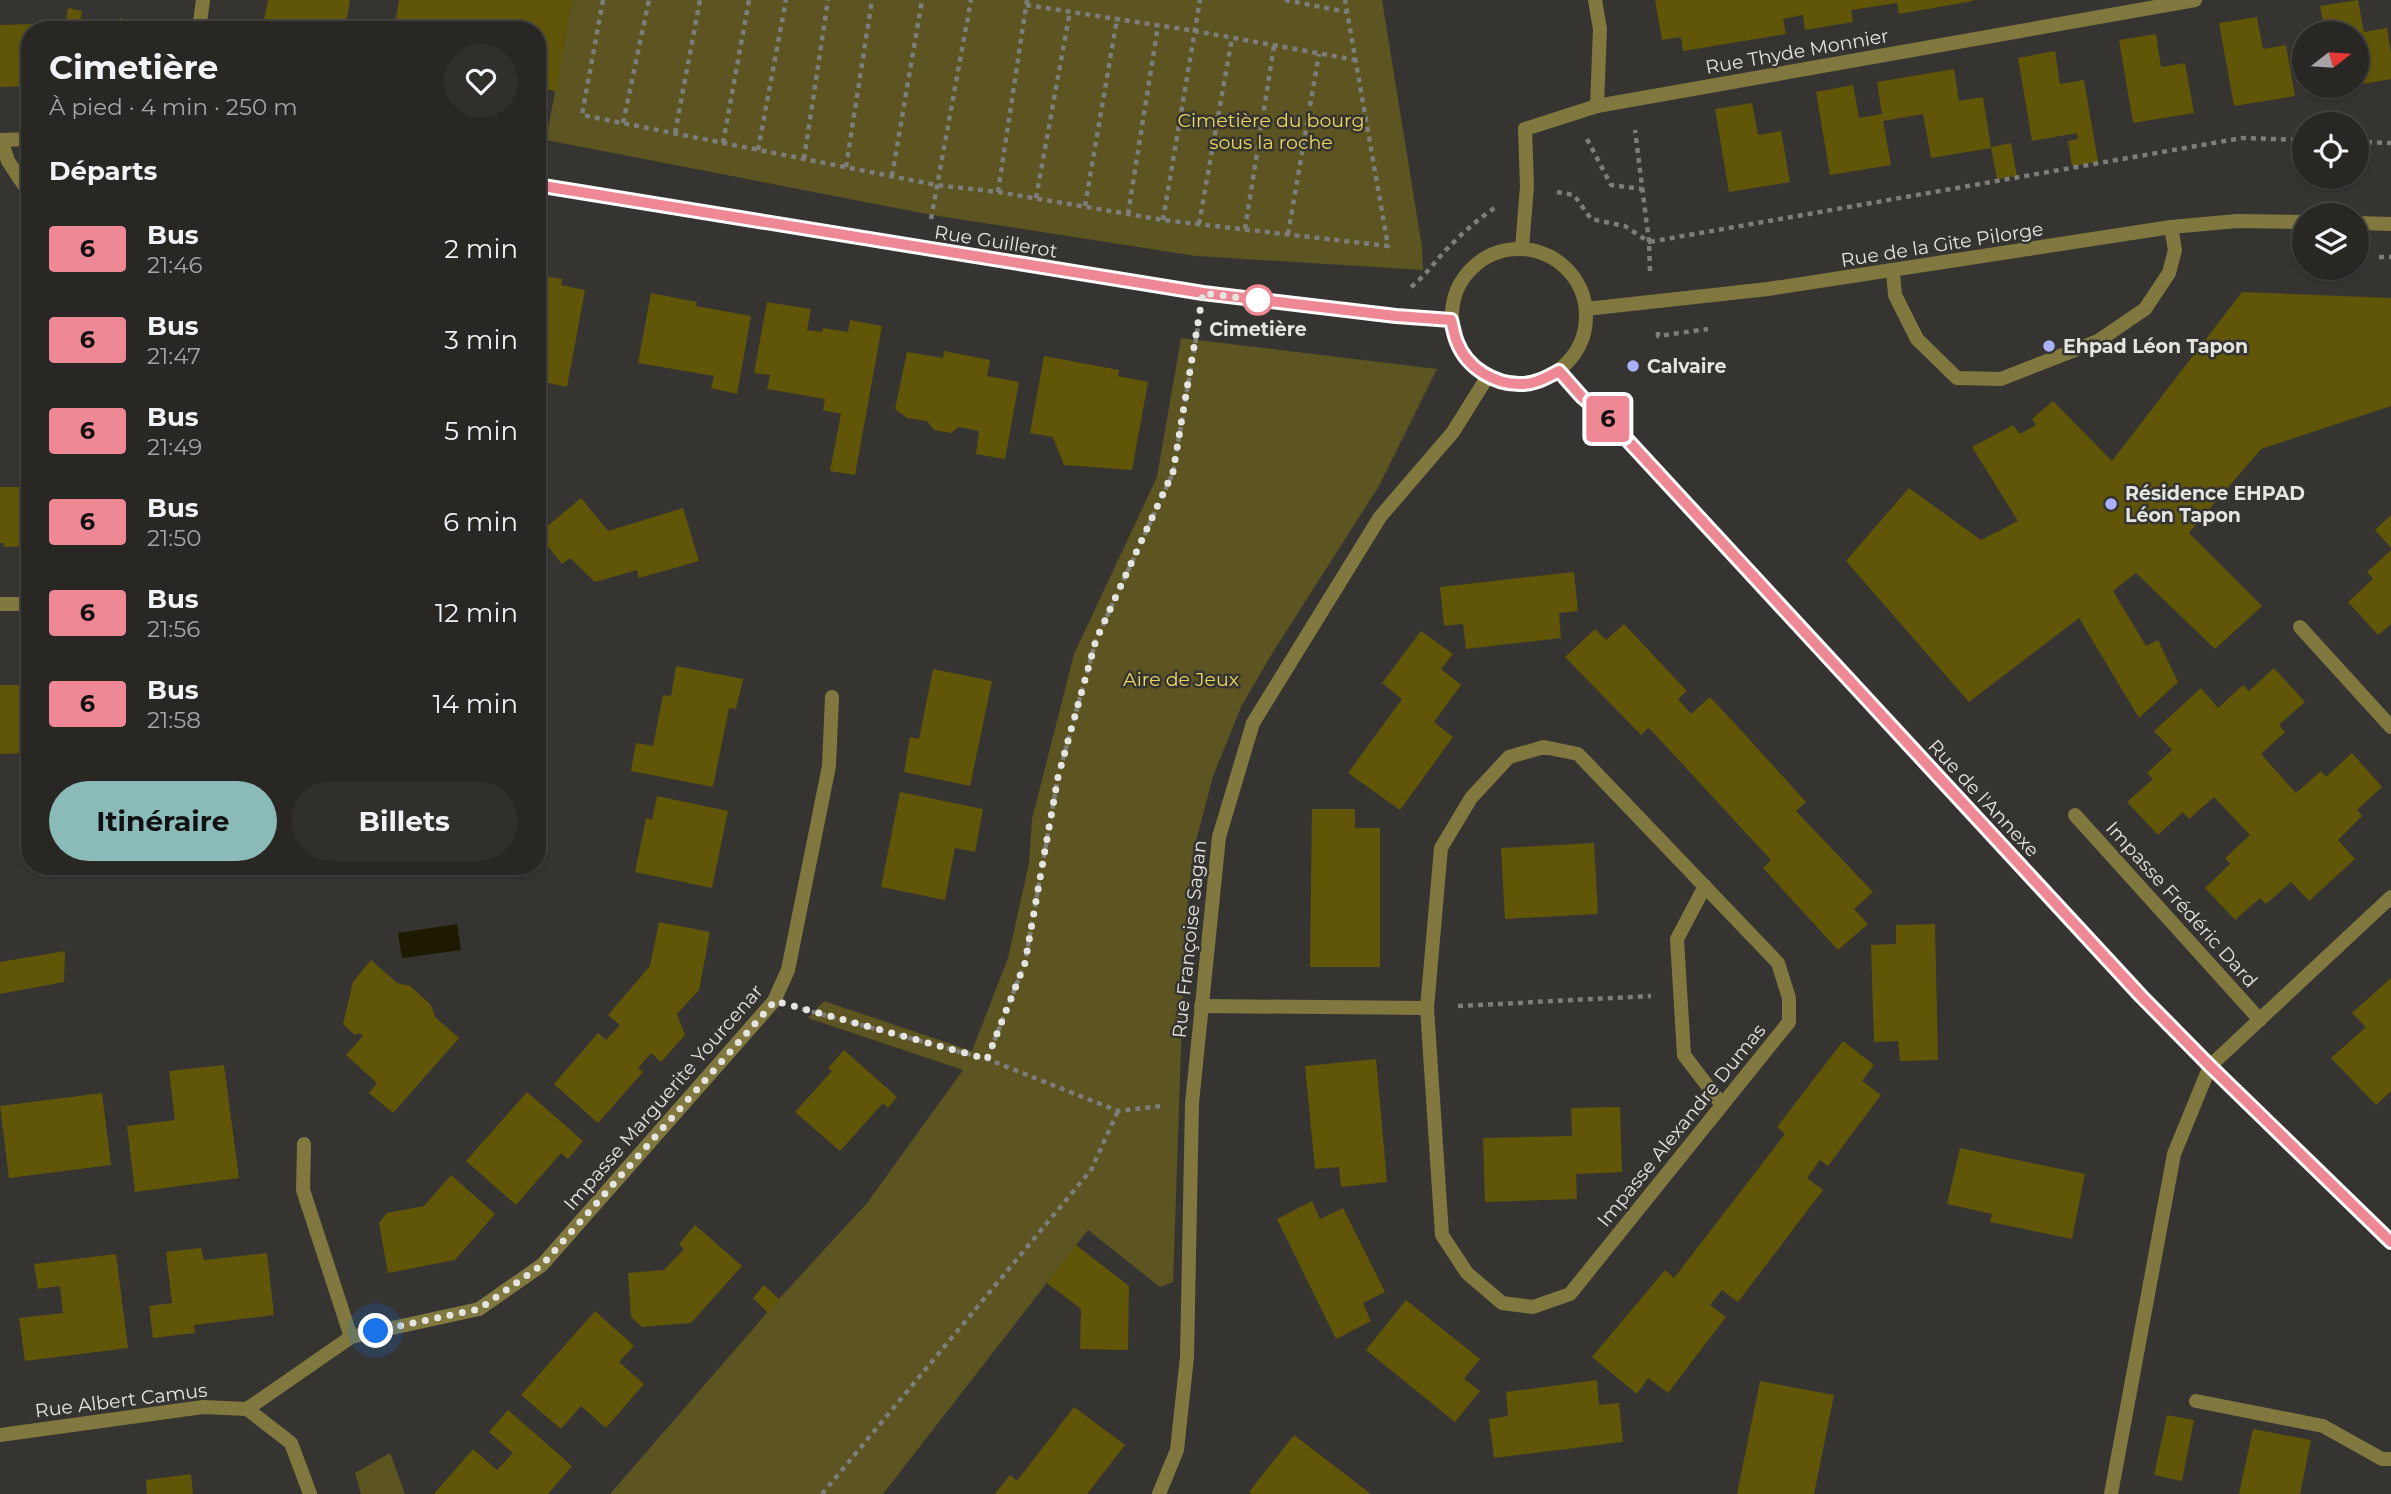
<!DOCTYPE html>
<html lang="fr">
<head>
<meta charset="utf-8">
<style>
  :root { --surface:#282724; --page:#302f2c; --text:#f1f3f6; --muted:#a5a5a6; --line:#444441; --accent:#8bbbb9 }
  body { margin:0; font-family:Montserrat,sans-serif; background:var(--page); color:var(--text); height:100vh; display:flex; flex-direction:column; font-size:26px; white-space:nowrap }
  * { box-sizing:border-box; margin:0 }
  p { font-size:23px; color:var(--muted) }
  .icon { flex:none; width:38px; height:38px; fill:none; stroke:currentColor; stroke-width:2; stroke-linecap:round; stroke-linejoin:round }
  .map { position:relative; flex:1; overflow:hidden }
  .sheet { position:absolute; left:21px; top:21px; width:525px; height:854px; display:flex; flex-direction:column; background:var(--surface); border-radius:28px; box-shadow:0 2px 5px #0004,0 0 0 2px var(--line) }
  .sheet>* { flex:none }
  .badge { padding:0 14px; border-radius:5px; font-size:24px; line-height:46px }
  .needle { width:46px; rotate:73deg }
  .fabs { position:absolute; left:2292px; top:21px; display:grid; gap:14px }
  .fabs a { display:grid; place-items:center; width:77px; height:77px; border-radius:50%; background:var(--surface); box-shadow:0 2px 5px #0004,0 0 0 2px var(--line); font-size:35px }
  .you { position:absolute; width:35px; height:35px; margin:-18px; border:5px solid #fff; border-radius:50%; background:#1a73e8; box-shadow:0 0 0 10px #1a73e833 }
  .map>.badge { position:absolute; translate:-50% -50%; box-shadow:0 0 0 4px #fff }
  h2 { padding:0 28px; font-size:26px; line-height:63px }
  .round { display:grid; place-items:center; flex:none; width:74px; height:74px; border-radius:37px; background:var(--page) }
  .headline { display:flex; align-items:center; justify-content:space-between; height:119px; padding:0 28px }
  h1 { font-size:33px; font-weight:700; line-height:52px }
  .cta { display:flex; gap:14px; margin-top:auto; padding:14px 28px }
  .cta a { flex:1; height:80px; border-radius:42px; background:var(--accent); color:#111; font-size:28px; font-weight:700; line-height:80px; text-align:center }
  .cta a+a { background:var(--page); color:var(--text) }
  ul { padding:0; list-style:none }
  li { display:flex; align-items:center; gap:21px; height:91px; padding:0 28px }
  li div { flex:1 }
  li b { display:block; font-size:26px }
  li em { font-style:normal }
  li .badge { min-width:77px; font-weight:700; text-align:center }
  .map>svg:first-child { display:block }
  .green { fill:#5c5421 }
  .water { fill:#1e1a00 }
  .building { fill:#615508 }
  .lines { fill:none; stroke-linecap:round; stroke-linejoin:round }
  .path { stroke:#7d7d79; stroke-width:4.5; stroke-dasharray:5 5; stroke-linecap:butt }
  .service { stroke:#81783f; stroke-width:14 }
  .minor { stroke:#81783f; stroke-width:14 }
  .tertiary { stroke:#81783f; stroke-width:14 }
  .line-casing { stroke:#fff; stroke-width:16 }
  .line { stroke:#ee8895; stroke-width:10 }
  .walk { stroke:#e4e4e1; stroke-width:7; stroke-dasharray:0 12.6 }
  .stop-dot { fill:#fff; stroke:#ee8895; stroke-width:3.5 }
  .poi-dot { fill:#aab0fc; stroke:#353430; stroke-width:2.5 }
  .labels { text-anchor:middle; stroke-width:5; stroke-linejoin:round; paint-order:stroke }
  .street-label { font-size:19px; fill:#e4e4e1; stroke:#353430 }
  .park-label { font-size:19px; fill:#ebd75d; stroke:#353430 }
  .stop-label { font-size:19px; font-weight:bold; fill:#e4e4e1; stroke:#353430 }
  .poi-label { font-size:19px; font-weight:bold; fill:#e4e4e1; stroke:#353430; text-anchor:start }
</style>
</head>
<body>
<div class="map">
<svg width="2391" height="1494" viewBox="0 0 2391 1494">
  <rect width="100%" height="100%" fill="#353430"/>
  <!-- green -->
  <g class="green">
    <polygon points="572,0 1382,0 1422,247 1423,270 1196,256 932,215 546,140"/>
    <polygon points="1181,338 1437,369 1379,486 1273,652 1242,705 1213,776 1193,853 1185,934 1173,1282 1160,1287 1088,1230 883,1494 610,1494 779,1299 867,1203 963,1070 808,1018 824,1001 972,1051 1008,958 1029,863 1032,819 1074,654 1157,477"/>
    <polygon points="390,1453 405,1494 361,1494 355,1473"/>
  </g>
  <!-- water -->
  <polygon class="water" points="457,924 461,950 402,958 398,933"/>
  <!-- building -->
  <g class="building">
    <polygon points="268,0 350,0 345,30 289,30 263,25"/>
    <polygon points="399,0 572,0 556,91 537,88 537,30 394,30"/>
    <polygon points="1655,0 1973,0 1973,1 1899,14 1897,3 1851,10 1853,22 1805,30 1803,15 1783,19 1786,34 1683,51 1681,37 1662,40"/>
    <polygon points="2358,0 2364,32 2387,28 2391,54 2391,79 2357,85 2357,33 2325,33 2320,6"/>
    <polygon points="68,8 82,11 79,30 64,30"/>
    <polygon points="2257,17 2263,49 2286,45 2295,96 2234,106 2219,23"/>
    <polygon points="120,18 174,28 174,30 117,30"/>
    <polygon points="35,24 36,30 30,30 30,86 0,87 0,25"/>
    <polygon points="2156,34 2161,67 2185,63 2194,113 2133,123 2119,40"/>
    <polygon points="2055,51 2060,84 2084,80 2098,162 2072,166 2068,141 2078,139 2077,133 2032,141 2018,58"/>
    <polygon points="1954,69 1959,101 1983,97 1991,148 1931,158 1923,114 1883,121 1891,165 1830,175 1816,92 1853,85 1859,118 1882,114 1877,82"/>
    <polygon points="1752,103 1758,135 1781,131 1790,182 1729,192 1715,109"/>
    <polygon points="2011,143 2017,176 1997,179 1991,147"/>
    <polygon points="537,275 562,279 561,285 585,290 567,387 544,382 547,353 537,351"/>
    <polygon points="2242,292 2391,298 2391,406 2261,449 2189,533 2262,606 2215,649 2136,573 2113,591 2146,646 2158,640 2178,682 2139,718 2079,618 1969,702 1846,561 1909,488 1981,540 2018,521 1972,447 2013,425 2020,434 2036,425 2032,419 2053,401 2112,461"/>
    <polygon points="651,293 697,302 696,306 751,316 737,394 711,388 714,376 638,363"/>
    <polygon points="767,302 811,309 807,330 822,332 823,328 848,332 850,320 882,326 855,475 830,471 841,414 823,410 825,399 767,389 770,375 754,373"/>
    <polygon points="944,351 990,360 987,376 1019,382 1005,459 976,454 979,431 959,427 951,433 934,430 927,421 907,418 895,409 907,352 943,358"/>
    <polygon points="1044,356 1119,370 1118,376 1148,382 1132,470 1064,465 1053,437 1030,433"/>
    <polygon points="0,487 30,487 30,546 4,547 3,543 0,543"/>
    <polygon points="581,498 608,531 683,508 699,561 639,578 637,570 595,582 570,558 562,564 538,534"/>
    <polygon points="2391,515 2391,548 2375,530"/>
    <polygon points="2391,550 2391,624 2378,635 2348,602 2373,579 2367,572"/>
    <polygon points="1574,572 1578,611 1559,613 1561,638 1466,649 1463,624 1444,626 1440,587"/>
    <polygon points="1624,624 1687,691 1678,699 1691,714 1710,697 1738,727 1806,802 1796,811 1873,892 1854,909 1868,924 1838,950 1763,868 1771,860 1650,729 1648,728 1641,735 1565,657 1595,629 1606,640"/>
    <polygon points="1421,631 1453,654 1441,669 1461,685 1434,722 1453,737 1400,810 1348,773 1402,699 1382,683"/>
    <polygon points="676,666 743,679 736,709 729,708 713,787 631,771 636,743 653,746 663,695 671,696"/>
    <polygon points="2274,668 2305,702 2279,725 2285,732 2261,754 2278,773 2296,793 2321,771 2326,777 2352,753 2382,787 2357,810 2362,816 2338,840 2355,859 2309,901 2291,882 2266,904 2260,898 2235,920 2205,888 2230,864 2225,858 2250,835 2214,797 2189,819 2183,812 2158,835 2127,802 2153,779 2147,773 2172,750 2154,731 2201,688 2218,708 2243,685 2249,691"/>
    <polygon points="933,669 992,681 970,786 904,772 910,737 919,739"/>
    <polygon points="0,685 30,685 30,753 0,754"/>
    <polygon points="900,792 983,809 975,852 955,848 945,900 881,887"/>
    <polygon points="657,796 728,811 712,888 635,872 646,818 652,820"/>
    <polygon points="1312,809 1355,809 1355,828 1380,828 1380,967 1310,967"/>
    <polygon points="1594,843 1598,914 1505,919 1501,848"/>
    <polygon points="659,922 710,932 699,990 677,1014 685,1035 661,1062 651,1053 638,1068 643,1072 598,1123 554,1084 598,1033 606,1040 620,1025 608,1015 650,966"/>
    <polygon points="1935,924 1938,1060 1900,1061 1898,1041 1874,1042 1871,945 1896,944 1896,925"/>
    <polygon points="65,951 64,982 0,994 0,962"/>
    <polygon points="371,960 397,983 410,986 431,1005 435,1017 459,1038 393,1113 369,1093 377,1083 346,1055 363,1036 358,1033 355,1035 343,1024 353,982"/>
    <polygon points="2391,978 2391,1091 2376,1105 2331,1058 2366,1027 2352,1013"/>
    <polygon points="1843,1041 1874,1065 1862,1081 1881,1095 1828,1166 1820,1160 1807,1178 1823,1190 1738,1302 1722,1290 1710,1305 1726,1317 1668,1393 1648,1378 1637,1394 1592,1357 1665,1270 1674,1278 1785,1134 1777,1127"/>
    <polygon points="844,1050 897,1097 888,1108 883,1103 840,1151 795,1112 832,1071 828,1068"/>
    <polygon points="1376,1059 1387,1182 1341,1187 1339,1167 1315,1169 1305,1066"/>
    <polygon points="224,1065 239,1178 135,1192 127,1126 175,1120 169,1071"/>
    <polygon points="527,1092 583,1141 568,1159 561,1153 516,1205 466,1161"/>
    <polygon points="102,1093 111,1165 9,1178 0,1106"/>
    <polygon points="1620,1107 1622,1172 1576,1174 1577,1199 1485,1202 1483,1138 1572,1136 1571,1108"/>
    <polygon points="1960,1148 2085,1174 2072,1239 1990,1222 1992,1214 1947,1204"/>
    <polygon points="451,1175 495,1214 455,1260 388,1273 379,1223 387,1213 424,1206"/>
    <polygon points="1312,1201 1320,1219 1343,1208 1385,1292 1363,1303 1371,1321 1336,1339 1277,1219"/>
    <polygon points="695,1225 742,1266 691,1323 642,1327 631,1317 628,1273 664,1270 684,1249 679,1244"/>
    <polygon points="1076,1245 1129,1286 1128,1350 1080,1349 1081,1309 1047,1283"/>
    <polygon points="201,1248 204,1260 267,1253 274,1315 194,1325 195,1333 153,1338 149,1306 172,1303 166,1252"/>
    <polygon points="116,1254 128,1348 25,1361 19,1318 63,1313 60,1286 38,1289 34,1264"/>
    <polygon points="764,1285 779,1299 768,1313 753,1298"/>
    <polygon points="1406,1300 1480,1359 1464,1379 1480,1391 1455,1422 1366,1350"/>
    <polygon points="595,1311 634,1346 619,1362 644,1384 606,1428 581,1406 561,1429 521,1395"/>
    <polygon points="1597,1380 1599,1405 1619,1403 1623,1442 1494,1458 1489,1419 1508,1416 1506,1392"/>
    <polygon points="1760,1381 1834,1395 1814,1494 1737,1494"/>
    <polygon points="1074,1407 1125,1445 1087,1494 995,1494 1010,1475 1017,1481"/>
    <polygon points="508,1410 572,1466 548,1494 434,1494 473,1449 497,1470 513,1453 489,1432"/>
    <polygon points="2167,1415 2194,1420 2182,1481 2154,1475"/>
    <polygon points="2253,1429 2311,1440 2300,1494 2239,1494"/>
    <polygon points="1294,1435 1371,1494 1252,1494 1249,1492"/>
    <polygon points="191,1474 193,1494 147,1494 146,1480"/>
  </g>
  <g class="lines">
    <!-- path -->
    <g class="path">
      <polyline points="603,0 582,115 936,185 998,192 1163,220 1388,246 1345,0"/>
      <polyline points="1285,0 1347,12"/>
      <polyline points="1026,5 1195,31 1356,60"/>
      <polyline points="623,123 649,0"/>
      <polyline points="675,133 700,0"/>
      <polyline points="1587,139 1611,185 1642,189"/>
      <polyline points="2357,142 2391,143"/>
      <polyline points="723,143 749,0"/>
      <polyline points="758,150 786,0"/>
      <polyline points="804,159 828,0"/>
      <polyline points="846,167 872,0"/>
      <polyline points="892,176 922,0"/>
      <polyline points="998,192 1027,0"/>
      <polyline points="1557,192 1574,195 1591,219 1625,226 1649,242 1635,130"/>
      <polyline points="1036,198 1070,11"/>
      <polyline points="1085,206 1117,19"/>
      <polyline points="1128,214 1158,26"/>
      <polyline points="931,219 971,0"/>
      <polyline points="1163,220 1200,0"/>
      <polyline points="1199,224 1232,38"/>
      <polyline points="1245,229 1274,46"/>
      <polyline points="1288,234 1319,54"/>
      <polyline points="2379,257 2391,257"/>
      <polyline points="1650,271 1649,242 2242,138 2305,140"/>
      <path d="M1411,287C1425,276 1433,264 1445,251C1460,235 1478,219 1496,207"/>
      <polyline points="1658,332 1658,336 1708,329"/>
      <polyline points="1458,1006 1651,996"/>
      <polyline points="802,1009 987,1059 1118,1111 1162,1106"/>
      <polyline points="987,1059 1025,963 1058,777 1096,640 1173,473 1199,321"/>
      <polyline points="822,1494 1091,1170 1118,1111"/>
    </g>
    <!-- service -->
    <g class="service">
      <polyline points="1,140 8,161 30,194"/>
      <polyline points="1522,248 1527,186 1525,129 1597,106 1600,29 1595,0"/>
      <polyline points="1893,272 1895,295 1917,339 1957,378 2001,379 2098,341 2145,309 2169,273 2175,250 2171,227"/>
      <polyline points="1705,886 1677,939 1684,1055 1722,1105"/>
      <polyline points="2196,1401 2323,1426 2382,1459 2391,1459"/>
      <polyline points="2111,1494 2174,1154 2210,1066"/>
    </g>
    <!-- minor -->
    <g class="minor">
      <polyline points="199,30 203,0"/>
      <polyline points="1597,106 2195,0"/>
      <polyline points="0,604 30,604"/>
      <polyline points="2300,627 2391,727"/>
      <polyline points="2075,815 2260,1020"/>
      <polyline points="1201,1006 1427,1008 1442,1235 1467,1273 1502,1303 1533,1307 1570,1294 1789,1022 1789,998 1778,963 1578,754 1544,747 1509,757 1471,798 1441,848 1427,1008"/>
      <polyline points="2210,1066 2391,897"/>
      <polyline points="304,1144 303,1190 351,1337"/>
      <polyline points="247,1409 351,1337 479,1309 542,1265 774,1001 788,970 829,766 832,697"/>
      <polyline points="247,1409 291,1443 310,1494"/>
      <polyline points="0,1435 203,1407 247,1409"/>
      <polyline points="1159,1494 1177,1450 1187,1357 1192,1103 1219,837 1253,723 1380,517 1453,432 1488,376"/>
    </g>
    <!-- tertiary -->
    <g class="tertiary">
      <polyline points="0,140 30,139"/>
      <polyline points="537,185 1203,293 1396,316 1451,320"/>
      <polyline points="2357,223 2391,224"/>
      <circle cx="1519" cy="316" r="67"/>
      <polyline points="1586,309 1768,289 2171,227 2237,221 2305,222"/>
      <polyline points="1559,371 1582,397 1608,419 2141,996 2210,1066 2391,1242"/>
    </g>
  </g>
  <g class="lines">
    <defs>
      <path id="line" d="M537,185L1203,293L1396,316L1451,320C1453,327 1454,335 1457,342C1467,368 1495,385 1522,384C1536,384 1547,377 1559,371L1582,397L1608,419L2141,996L2210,1066L2391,1242"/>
    </defs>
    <!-- line casing -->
    <use href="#line" class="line-casing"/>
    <!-- line -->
    <use href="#line" class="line"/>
    <!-- walk -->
    <polyline class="walk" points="376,1331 479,1309 542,1265 775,1001 987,1059 1025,963 1058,777 1096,640 1173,472 1203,293 1258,300"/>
  </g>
  <!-- markers -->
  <circle class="stop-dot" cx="1258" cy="300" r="14"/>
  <g class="poi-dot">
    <circle cx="2049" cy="346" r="7"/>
    <circle cx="1633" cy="366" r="7"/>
    <circle cx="2111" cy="504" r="7"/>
  </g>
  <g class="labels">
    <!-- street labels -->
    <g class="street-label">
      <text transform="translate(1797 51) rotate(-10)" y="7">Rue Thyde Monnier</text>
      <text transform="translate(996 241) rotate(9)" y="7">Rue Guillerot</text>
      <text transform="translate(1942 244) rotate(-9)" y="7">Rue de la Gite Pilorge</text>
      <text transform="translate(1984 798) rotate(47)" y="7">Rue de l'Annexe</text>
      <text transform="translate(2182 904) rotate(48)" y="7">Impasse Frédéric Dard</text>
      <text transform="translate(1189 939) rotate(-84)" y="7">Rue Françoise Sagan</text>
      <text transform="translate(663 1097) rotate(-49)" y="7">Impasse Marguerite Yourcenar</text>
      <text transform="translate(1681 1125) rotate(-51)" y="7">Impasse Alexandre Dumas</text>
      <text transform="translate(121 1400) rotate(-7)" y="7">Rue Albert Camus</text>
    </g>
    <!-- park labels -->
    <g class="park-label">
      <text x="1271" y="127">Cimetière du bourg<tspan x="1271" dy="22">sous la roche</tspan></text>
      <text x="1181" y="686">Aire de Jeux</text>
    </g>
    <!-- stop labels -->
    <g class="stop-label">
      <text x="1258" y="336">Cimetière</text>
    </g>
    <!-- poi labels -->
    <g class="poi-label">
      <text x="2063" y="353">Ehpad Léon Tapon</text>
      <text x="1647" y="373">Calvaire</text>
      <text x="2125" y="500">Résidence EHPAD<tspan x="2125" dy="22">Léon Tapon</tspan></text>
    </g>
  </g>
</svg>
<div class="fabs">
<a><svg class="needle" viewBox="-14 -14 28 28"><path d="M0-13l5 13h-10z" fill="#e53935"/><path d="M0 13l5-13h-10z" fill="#a5a5a6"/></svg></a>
<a><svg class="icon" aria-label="locate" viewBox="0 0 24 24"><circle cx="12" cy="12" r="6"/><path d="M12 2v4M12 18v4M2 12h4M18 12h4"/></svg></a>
<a><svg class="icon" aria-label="layers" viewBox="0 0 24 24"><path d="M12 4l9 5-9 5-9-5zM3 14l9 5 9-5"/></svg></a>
</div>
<div class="you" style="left:376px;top:1331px"></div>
<b class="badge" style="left:1608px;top:419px;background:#ee8895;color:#111">6</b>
<section class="sheet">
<div class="headline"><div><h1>Cimetière</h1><p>À pied · 4 min · 250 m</p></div><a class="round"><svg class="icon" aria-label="heart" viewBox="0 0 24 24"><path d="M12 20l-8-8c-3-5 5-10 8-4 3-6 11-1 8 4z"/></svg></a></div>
<h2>Départs</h2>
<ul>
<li><span class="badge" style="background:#ee8895;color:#111">6</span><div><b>Bus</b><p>21:46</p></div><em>2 min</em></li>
<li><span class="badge" style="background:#ee8895;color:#111">6</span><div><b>Bus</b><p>21:47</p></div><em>3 min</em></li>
<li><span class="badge" style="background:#ee8895;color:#111">6</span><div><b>Bus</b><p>21:49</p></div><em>5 min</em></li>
<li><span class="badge" style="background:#ee8895;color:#111">6</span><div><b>Bus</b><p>21:50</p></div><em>6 min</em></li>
<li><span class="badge" style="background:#ee8895;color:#111">6</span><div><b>Bus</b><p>21:56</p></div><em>12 min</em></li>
<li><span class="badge" style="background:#ee8895;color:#111">6</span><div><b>Bus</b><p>21:58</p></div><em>14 min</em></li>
</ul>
<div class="cta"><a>Itinéraire</a><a>Billets</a></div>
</section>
</div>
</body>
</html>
